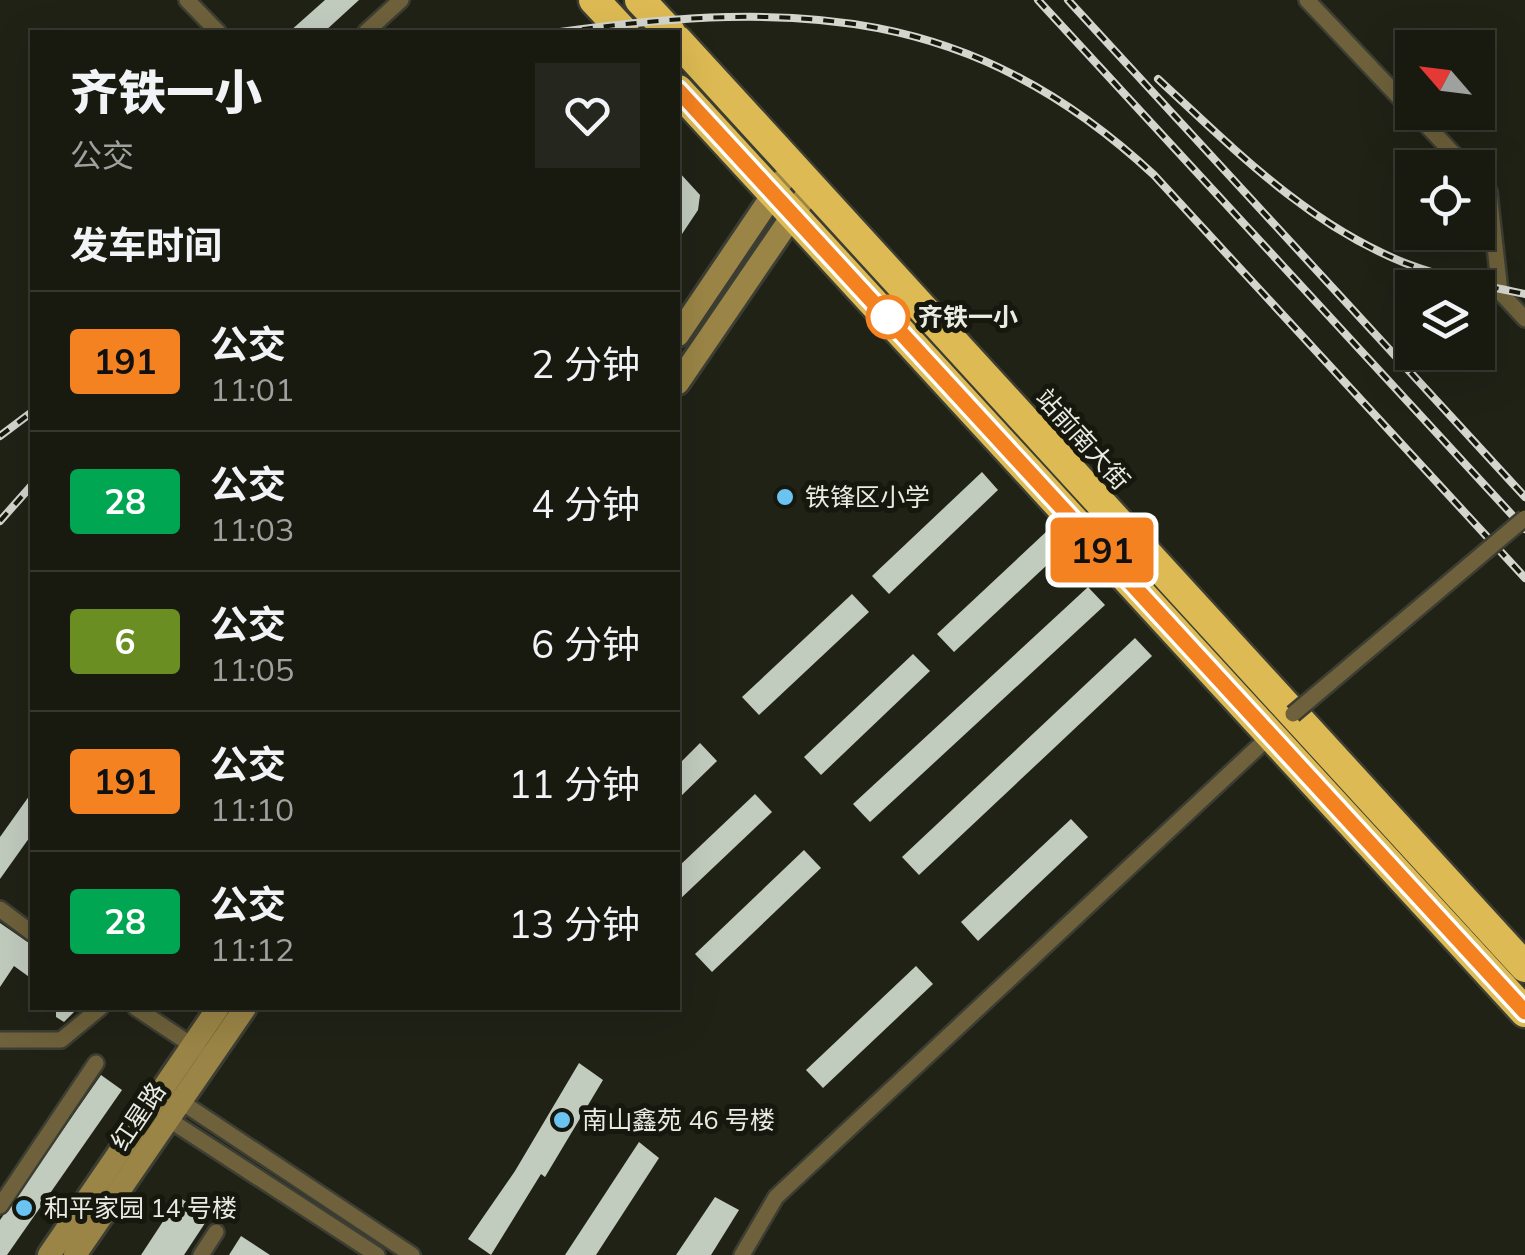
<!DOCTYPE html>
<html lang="zh">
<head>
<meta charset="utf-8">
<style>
  :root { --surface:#181a10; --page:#25271e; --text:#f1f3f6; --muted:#9fa19f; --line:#363830 }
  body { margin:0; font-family:Mulish,"Noto Sans SC",sans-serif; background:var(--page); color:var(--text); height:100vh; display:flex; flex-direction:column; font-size:38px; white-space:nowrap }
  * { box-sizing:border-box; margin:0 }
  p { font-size:32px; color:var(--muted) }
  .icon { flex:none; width:55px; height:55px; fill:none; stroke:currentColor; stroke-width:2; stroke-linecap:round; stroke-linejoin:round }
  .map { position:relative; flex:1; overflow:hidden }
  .drawer { position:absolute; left:30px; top:30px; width:650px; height:980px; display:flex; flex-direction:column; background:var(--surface); border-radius:0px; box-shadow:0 10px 40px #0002,0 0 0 2px var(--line) }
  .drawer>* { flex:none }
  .badge { padding:0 20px; border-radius:8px; font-size:35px; line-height:65px }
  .needle { width:65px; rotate:298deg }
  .controls { position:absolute; left:1395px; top:30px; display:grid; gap:20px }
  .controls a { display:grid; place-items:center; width:100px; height:100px; border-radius:0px; background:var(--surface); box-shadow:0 10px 40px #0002,0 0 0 2px var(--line); font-size:50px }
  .map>.badge { position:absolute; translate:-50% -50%; box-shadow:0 0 0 5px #fff }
  h2 { padding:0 40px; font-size:38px; line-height:90px }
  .round { display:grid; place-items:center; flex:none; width:105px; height:105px; border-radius:0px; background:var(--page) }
  .headline { display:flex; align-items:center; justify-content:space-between; height:170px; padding:0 40px }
  h1 { font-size:48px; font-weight:800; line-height:75px }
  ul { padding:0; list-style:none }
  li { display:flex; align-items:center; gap:30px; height:140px; padding:0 40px; border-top:2px solid var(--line) }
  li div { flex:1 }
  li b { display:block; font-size:38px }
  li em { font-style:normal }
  li .badge { min-width:110px; font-weight:700; text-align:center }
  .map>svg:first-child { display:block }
  .building { fill:#c2ccbe }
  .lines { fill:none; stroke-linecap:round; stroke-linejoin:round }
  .street-casing { stroke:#3c3e33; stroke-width:20 }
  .secondary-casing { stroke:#3c3e33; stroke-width:28 }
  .highway-casing { stroke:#3c3e33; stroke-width:35 }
  .street { stroke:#6e613b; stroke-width:15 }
  .secondary { stroke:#9b8546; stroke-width:22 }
  .highway { stroke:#ddba53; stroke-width:30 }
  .rail-casing { stroke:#d4d5cd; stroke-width:8 }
  .rail { stroke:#17180d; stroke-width:4; stroke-dasharray:11; stroke-linecap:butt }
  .street-bridge-casing { stroke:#3c3e33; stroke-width:20; stroke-linecap:butt }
  .street-bridge { stroke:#6e613b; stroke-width:15 }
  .line-casing { stroke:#fff; stroke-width:22 }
  .line { stroke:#f58220; stroke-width:15 }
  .stop-dot { fill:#fff; stroke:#f58220; stroke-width:5 }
  .poi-dot { fill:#6ac3f1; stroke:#17180d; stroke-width:4 }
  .labels { text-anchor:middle; stroke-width:10; stroke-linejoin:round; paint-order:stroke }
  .stop-label { font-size:25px; font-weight:bold; fill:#eaebe3; stroke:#17180d; text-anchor:start }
  .street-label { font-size:25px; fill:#eaebe3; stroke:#17180d }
  .poi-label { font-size:25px; fill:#eaebe3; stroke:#17180d; text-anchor:start }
</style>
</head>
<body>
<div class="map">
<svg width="1525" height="1255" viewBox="0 0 1525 1255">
  <rect width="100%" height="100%" fill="#202216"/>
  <!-- building -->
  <g class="building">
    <polygon points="325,0 359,0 324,32 289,32"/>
    <polygon points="678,171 700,195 698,210 678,240"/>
    <polygon points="982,472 998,490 889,594 872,576"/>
    <polygon points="1047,531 1064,549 954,652 937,634"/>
    <polygon points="1088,587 1105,605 870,822 853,804"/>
    <polygon points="852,594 869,612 759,715 742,697"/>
    <polygon points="1135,638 1152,656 919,875 902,857"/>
    <polygon points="913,654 930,671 821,775 804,757"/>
    <polygon points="700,743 717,761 678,799 678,765"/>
    <polygon points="32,792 32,834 0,879 0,837"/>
    <polygon points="755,794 772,812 678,901 678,867"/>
    <polygon points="1071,819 1088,837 978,941 961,922"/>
    <polygon points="804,850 821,868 712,972 695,954"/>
    <polygon points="0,923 32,945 32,979 14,966 0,987"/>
    <polygon points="916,966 933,984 823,1088 806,1070"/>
    <polygon points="56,1008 78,1008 64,1022 56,1017"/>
    <polygon points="579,1063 603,1080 545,1177 541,1174 491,1255 468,1239 515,1171"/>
    <polygon points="101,1075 122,1090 7,1255 0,1255 0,1220"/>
    <polygon points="639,1142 659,1158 596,1255 565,1255"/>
    <polygon points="179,1197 209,1217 184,1255 141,1255"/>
    <polygon points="715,1197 739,1210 711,1255 676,1255"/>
    <polygon points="241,1236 270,1255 229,1255"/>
  </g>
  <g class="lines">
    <defs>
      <g id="street">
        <polyline points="187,0 218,32"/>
        <polyline points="1307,0 1412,111"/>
        <polyline points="366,32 401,0"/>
        <polyline points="1414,112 1467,168"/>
        <polyline points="1478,179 1489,192 1500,292 1525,319"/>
        <polyline points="0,909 32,933"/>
        <polyline points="136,1008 199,1050"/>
        <polyline points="0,1040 61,1040 100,1008"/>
        <polyline points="174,1097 412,1255"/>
        <polyline points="162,1115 377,1255"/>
        <polyline points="0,1206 96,1063"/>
        <polyline points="201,1255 216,1232"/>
        <polyline points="742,1255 776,1197 1271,735"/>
      </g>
      <g id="secondary">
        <polyline points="678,335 782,181"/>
        <polyline points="678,383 812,187"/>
        <polyline points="49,1255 218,1008"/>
        <polyline points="75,1255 245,1008"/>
      </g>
      <g id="highway">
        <polyline points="594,0 624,32"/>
        <polyline points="640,0 670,32"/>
        <polyline points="678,41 1525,967"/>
        <polyline points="678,90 1525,1012"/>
      </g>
    </defs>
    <!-- street casing -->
    <use href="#street" class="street-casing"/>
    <!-- secondary casing -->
    <use href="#secondary" class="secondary-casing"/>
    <!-- highway casing -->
    <use href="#highway" class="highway-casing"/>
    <!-- street -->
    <use href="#street" class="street"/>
    <!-- secondary -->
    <use href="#secondary" class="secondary"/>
    <!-- highway -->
    <use href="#highway" class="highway"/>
    <defs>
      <g id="rail">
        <polyline points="1038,0 1525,529"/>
        <polyline points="1068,0 1525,497"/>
        <path d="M560,32C798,0 972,6 1154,175L1525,578"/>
        <path d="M1158,79C1234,149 1307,224 1405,263C1444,278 1485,286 1525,294"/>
        <polyline points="0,436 32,412"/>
        <polyline points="0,521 32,485"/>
      </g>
    </defs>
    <!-- rail casing -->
    <use href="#rail" class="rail-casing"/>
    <!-- rail -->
    <use href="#rail" class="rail"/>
    <defs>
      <polyline id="street-bridge" points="1293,714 1525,518"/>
    </defs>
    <!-- street-bridge casing -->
    <use href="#street-bridge" class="street-bridge-casing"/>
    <!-- street-bridge -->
    <use href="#street-bridge" class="street-bridge"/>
  </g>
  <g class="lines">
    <defs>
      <polyline id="line" points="678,90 1525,1012"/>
    </defs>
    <!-- line casing -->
    <use href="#line" class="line-casing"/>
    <!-- line -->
    <use href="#line" class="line"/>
  </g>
  <!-- markers -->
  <circle class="stop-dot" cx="888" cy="317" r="20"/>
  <g class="poi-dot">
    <circle cx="785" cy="497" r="10"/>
    <circle cx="562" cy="1120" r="10"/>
    <circle cx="24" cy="1208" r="10"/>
  </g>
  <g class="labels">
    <!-- stop labels -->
    <g class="stop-label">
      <text x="918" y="326">齐铁一小</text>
    </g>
    <!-- street labels -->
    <g class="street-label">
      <text transform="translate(1083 439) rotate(48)" y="9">站前南大街</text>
      <text transform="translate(138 1116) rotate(-56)" y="9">红星路</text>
    </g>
    <!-- poi labels -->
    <g class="poi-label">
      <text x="805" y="506">铁锋区小学</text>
      <text x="582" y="1129">南山鑫苑 46 号楼</text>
      <text x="44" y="1217">和平家园 14 号楼</text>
    </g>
  </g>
</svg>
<div class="controls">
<a><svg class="needle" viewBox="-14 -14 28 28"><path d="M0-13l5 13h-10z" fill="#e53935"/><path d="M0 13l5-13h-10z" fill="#9fa19f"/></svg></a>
<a><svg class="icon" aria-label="locate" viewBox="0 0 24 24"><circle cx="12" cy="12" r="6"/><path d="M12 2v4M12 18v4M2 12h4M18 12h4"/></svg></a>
<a><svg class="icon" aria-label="layers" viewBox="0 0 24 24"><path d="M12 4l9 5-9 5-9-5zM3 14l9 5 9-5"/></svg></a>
</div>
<b class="badge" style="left:1102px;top:550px;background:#f58220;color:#111">191</b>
<section class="drawer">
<div class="headline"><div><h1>齐铁一小</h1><p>公交</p></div><a class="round"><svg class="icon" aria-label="heart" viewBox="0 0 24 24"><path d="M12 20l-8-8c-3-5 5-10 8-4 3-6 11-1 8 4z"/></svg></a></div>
<h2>发车时间</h2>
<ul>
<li><span class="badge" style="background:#f58220;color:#111">191</span><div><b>公交</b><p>11:01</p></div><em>2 分钟</em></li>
<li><span class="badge" style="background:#00a651;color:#fff">28</span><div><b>公交</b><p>11:03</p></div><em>4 分钟</em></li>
<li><span class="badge" style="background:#6b8e23;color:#fff">6</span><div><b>公交</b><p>11:05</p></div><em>6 分钟</em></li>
<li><span class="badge" style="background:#f58220;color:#111">191</span><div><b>公交</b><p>11:10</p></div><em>11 分钟</em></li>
<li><span class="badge" style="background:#00a651;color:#fff">28</span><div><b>公交</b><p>11:12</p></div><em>13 分钟</em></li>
</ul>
</section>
</div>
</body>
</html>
